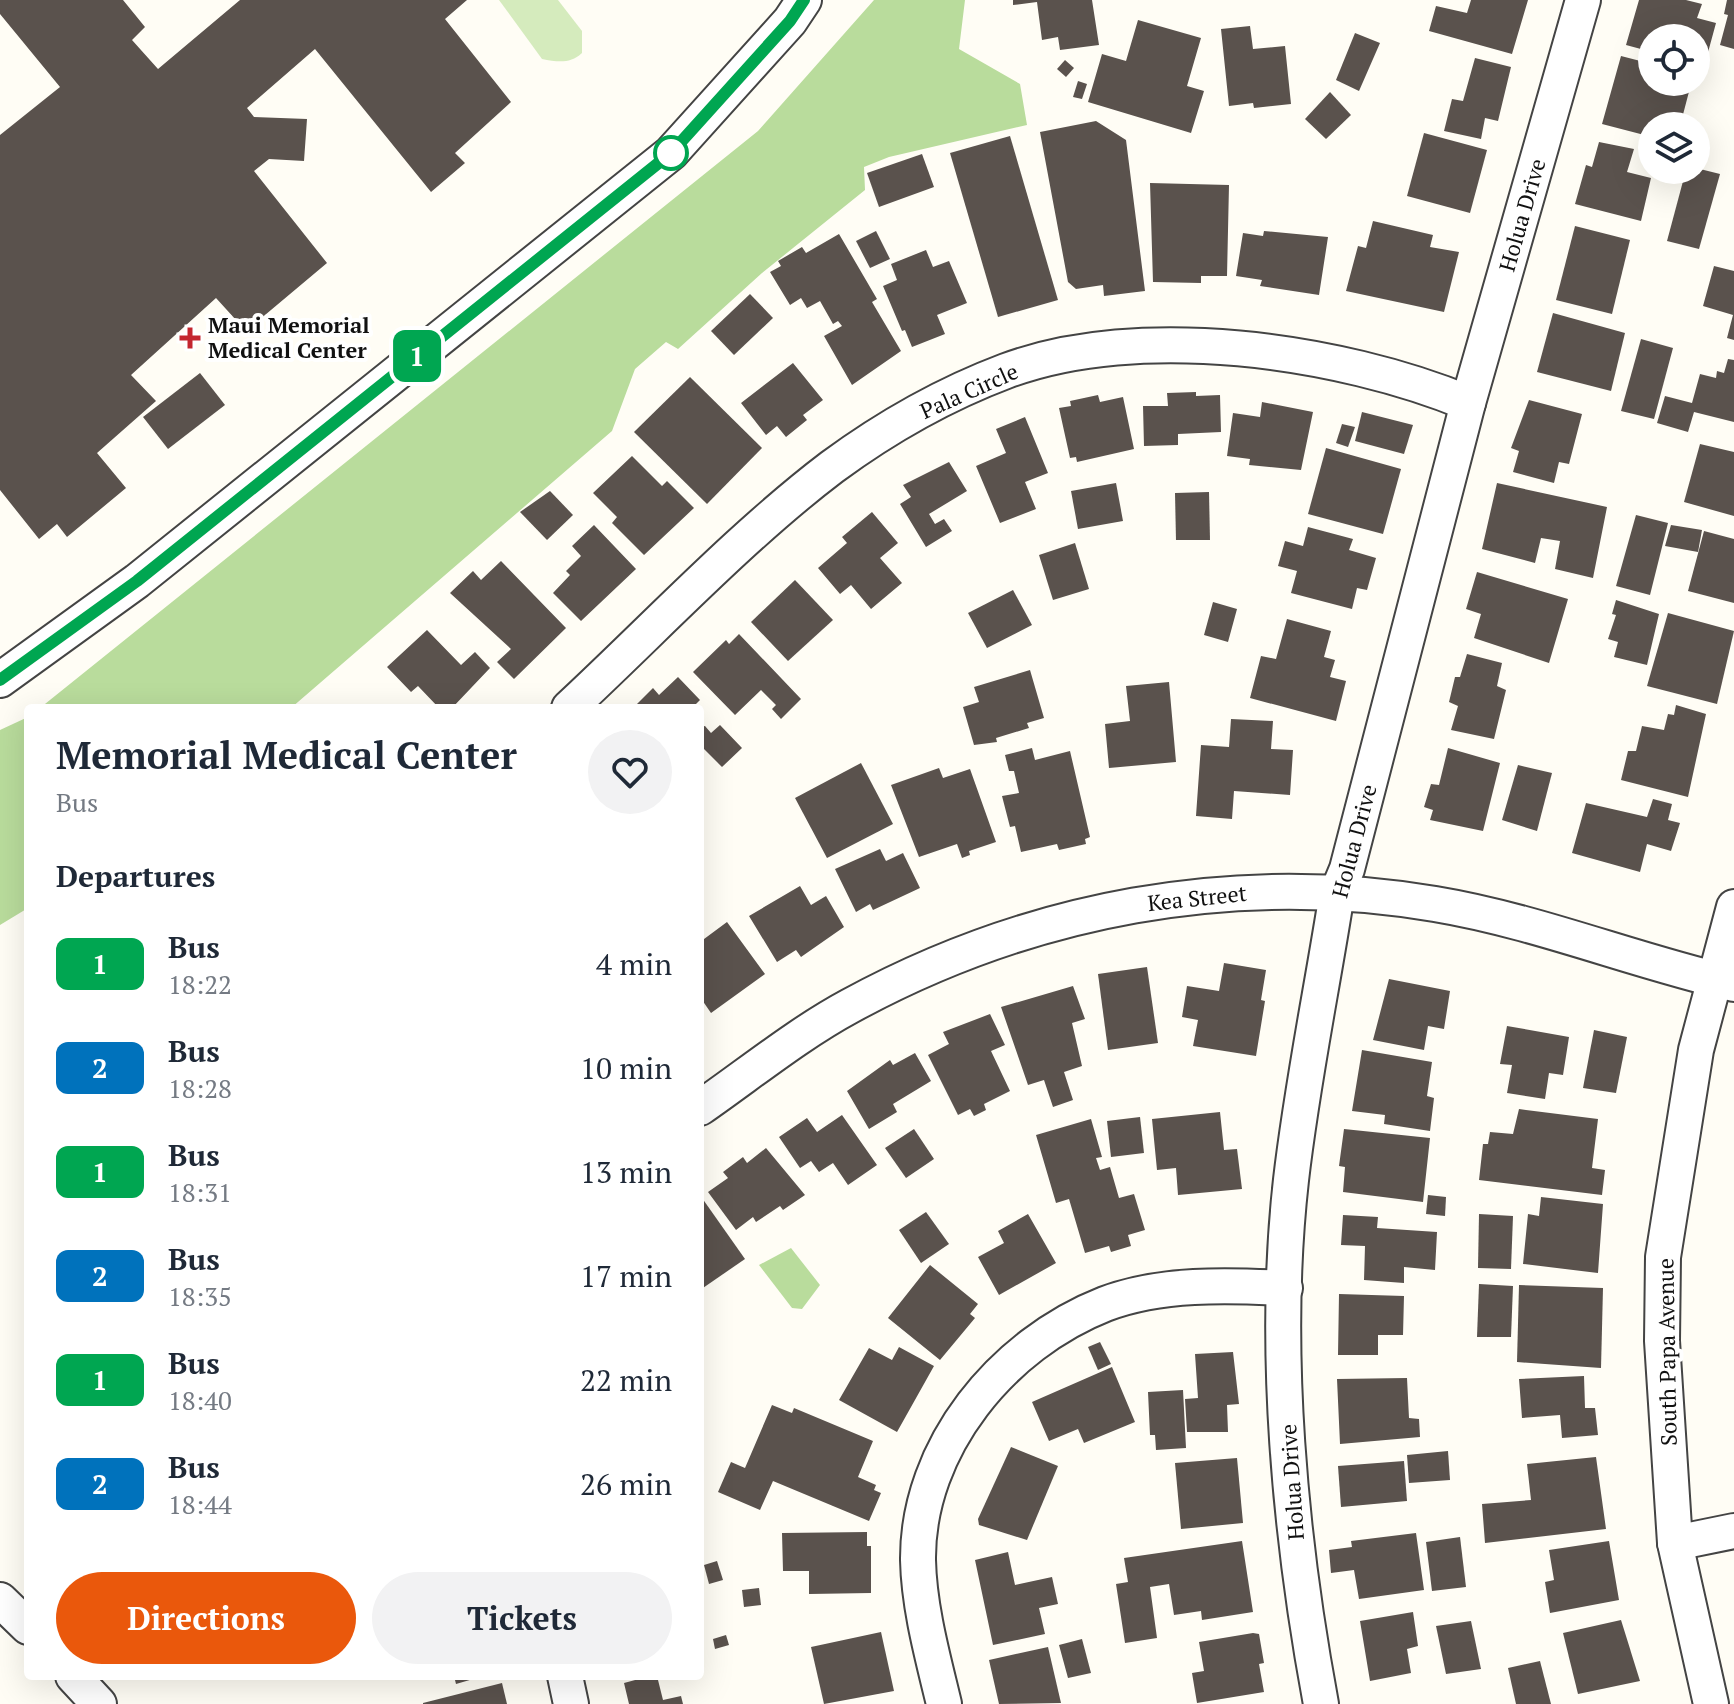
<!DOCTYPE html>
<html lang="en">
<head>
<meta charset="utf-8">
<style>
  :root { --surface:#fff; --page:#f2f2f3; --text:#1f2937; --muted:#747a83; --accent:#ea580c }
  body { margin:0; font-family:"PT Serif",serif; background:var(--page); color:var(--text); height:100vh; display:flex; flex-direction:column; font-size:30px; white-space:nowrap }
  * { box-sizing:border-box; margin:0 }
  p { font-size:26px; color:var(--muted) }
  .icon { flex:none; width:44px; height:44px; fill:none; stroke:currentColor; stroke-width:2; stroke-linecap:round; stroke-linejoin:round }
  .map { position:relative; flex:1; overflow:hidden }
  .sheet { position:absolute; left:24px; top:704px; width:680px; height:976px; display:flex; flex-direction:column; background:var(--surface); border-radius:8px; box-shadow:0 8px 32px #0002 }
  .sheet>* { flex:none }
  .badge { padding:0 16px; border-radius:12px; font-size:28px; line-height:52px }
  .controls { position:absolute; left:1638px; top:24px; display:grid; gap:16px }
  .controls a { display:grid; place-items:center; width:72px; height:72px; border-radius:50%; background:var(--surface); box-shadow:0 8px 32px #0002; font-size:40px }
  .map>.badge { position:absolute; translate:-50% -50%; box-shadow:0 0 0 4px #fff }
  h2 { padding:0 32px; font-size:30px; line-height:72px }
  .round { display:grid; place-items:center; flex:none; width:84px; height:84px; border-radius:42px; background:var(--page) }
  .overview { display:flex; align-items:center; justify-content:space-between; height:136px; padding:0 32px }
  h1 { font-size:38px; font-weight:600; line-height:60px }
  .button { display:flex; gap:16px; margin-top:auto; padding:16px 32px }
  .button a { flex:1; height:92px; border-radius:48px; background:var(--accent); color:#fff; font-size:32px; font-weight:600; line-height:92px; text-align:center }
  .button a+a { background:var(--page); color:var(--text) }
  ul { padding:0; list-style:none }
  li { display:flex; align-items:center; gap:24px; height:104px; padding:0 32px }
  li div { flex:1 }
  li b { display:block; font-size:30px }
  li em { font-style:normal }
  li .badge { min-width:88px; font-weight:700; text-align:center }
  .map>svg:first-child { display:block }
  .green { fill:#d5ebbd }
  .forest { fill:#b9dc9c }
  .building { fill:#5a524d }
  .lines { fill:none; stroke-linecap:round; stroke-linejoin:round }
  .minor-casing { stroke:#444; stroke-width:38 }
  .minor { stroke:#fff; stroke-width:34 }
  .line-casing { stroke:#fff; stroke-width:18 }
  .line { stroke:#00a651; stroke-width:12 }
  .stop-dot { fill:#fff; stroke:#00a651; stroke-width:4 }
  .poi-dot { fill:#c4262e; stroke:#fff; stroke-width:3 }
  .labels { text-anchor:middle; stroke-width:8; stroke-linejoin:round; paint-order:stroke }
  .street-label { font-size:22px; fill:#111; stroke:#fff }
  .poi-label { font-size:22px; font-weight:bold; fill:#111; stroke:#fff; text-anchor:start }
</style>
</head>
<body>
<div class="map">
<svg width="1734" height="1704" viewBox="0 0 1734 1704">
  <rect width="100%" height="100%" fill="#fffdf5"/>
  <!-- green -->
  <path class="green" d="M499,0H558L582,31V53C570,64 558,62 542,59Z"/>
  <!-- forest -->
  <g class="forest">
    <polygon points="874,0 965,0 959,49 1020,84 1027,125 889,157 864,167 865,190 762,273 678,349 666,342 635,369 612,431 291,708 40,708 758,131"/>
    <polygon points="28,717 28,908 0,925 0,730"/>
    <polygon points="791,1248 820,1285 802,1309 792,1308 759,1265"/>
  </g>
  <!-- building -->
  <g class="building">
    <polygon points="0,0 123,0 145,27 132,40 158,69 240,0 467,0 445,19 511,102 455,153 465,163 431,192 315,49 247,108 254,117 307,119 304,161 269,159 254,171 327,263 246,331 216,298 131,375 156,401 97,453 126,488 67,537 57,524 39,539 0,490 0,135 60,87 0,14"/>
    <polygon points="1013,0 1092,0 1099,45 1060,50 1058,37 1042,40 1037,2 1013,5"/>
    <polygon points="1471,0 1528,0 1512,54 1429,31 1436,6 1467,13"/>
    <polygon points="1639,0 1686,0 1702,4 1697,18 1716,23 1704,67 1696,64 1696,38 1652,38 1652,52 1626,45"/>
    <polygon points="1727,0 1734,0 1734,49 1720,45 1728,15 1724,14"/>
    <polygon points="1138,20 1201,38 1187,86 1204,91 1191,133 1088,102 1102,54 1126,61"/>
    <polygon points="1250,26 1253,49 1285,46 1291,104 1254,108 1253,103 1229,106 1221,29"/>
    <polygon points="1355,33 1380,43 1359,91 1336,80"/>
    <polygon points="1621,56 1652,64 1652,82 1691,84 1680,126 1652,126 1652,137 1602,124"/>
    <polygon points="1475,58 1511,67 1498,121 1485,118 1481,139 1444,131 1452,99 1463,101"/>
    <polygon points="1065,60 1074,68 1066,77 1057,69"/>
    <polygon points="1078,81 1087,84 1082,99 1073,97"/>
    <polygon points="1330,92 1351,115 1326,139 1305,119"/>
    <polygon points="1096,121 1126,140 1145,291 1104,296 1103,285 1076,289 1068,282 1040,132"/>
    <polygon points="1424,133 1487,150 1470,213 1407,196"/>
    <polygon points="1010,136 1058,300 998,317 950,153"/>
    <polygon points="1599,142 1634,149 1627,172 1651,178 1641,221 1575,204 1586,165 1592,167"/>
    <polygon points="922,154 934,187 879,207 867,173"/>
    <polygon points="1696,168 1720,174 1699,249 1667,241 1686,170"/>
    <polygon points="1150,183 1229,185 1227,276 1201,276 1201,283 1153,282"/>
    <polygon points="1373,221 1433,235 1430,247 1459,252 1444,312 1346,291 1358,246 1366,248"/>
    <polygon points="1575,226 1630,240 1612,314 1556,300"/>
    <polygon points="876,231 890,259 870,268 856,241"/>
    <polygon points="1264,231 1328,237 1319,295 1260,286 1262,280 1236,276 1243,233 1263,236"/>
    <polygon points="839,234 877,299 872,302 901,351 852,385 824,336 842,326 838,321 833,324 820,301 807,308 801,298 790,305 770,272 781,266 778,261 802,247 806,253"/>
    <polygon points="926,250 933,267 949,261 967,303 937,315 945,334 912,347 905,330 902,331 883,286 897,280 891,264"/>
    <polygon points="1714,266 1734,271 1734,340 1727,338 1733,315 1703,306"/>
    <polygon points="750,294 773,318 734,355 711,331"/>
    <polygon points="1553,313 1625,333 1611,391 1537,372"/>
    <polygon points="1641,339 1673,348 1654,419 1621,411"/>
    <polygon points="1728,359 1734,360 1734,422 1694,412 1688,432 1657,423 1665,396 1692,403 1700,374 1716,378 1717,371 1724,373"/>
    <polygon points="793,363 823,400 803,415 807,420 786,437 777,426 766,435 741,403"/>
    <polygon points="200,373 225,405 168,449 143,417"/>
    <polygon points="690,377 762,448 707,504 634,432"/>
    <polygon points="1196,392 1196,396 1220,395 1221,432 1178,434 1178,445 1144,446 1143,406 1168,406 1167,393"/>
    <polygon points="1098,395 1100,402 1123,397 1134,449 1077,462 1076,457 1070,458 1059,408 1071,406 1070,401"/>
    <polygon points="1529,400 1582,414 1569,464 1559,462 1554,483 1513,472 1519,451 1511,448"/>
    <polygon points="1262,402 1313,412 1301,470 1249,465 1250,459 1227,456 1233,413 1260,417"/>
    <polygon points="1362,412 1413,425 1404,454 1355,441"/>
    <polygon points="1025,417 1048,473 1025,482 1036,509 1000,523 976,466 1006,453 996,429"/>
    <polygon points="1342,424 1355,427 1348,447 1336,443"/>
    <polygon points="1700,444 1734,452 1734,516 1684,502"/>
    <polygon points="1326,448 1401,469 1383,534 1308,514"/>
    <polygon points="632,456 662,486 667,481 694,508 644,555 612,523 617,517 593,493"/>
    <polygon points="949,462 967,491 929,514 935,524 944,519 952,531 926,547 900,504 911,497 903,485"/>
    <polygon points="1116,483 1123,521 1078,529 1071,491"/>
    <polygon points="1497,483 1607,507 1593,578 1555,569 1560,541 1541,538 1535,563 1482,549"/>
    <polygon points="550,491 573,515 547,540 520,512"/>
    <polygon points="1209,492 1210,540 1176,540 1175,493"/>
    <polygon points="872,512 898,543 880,558 902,583 871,609 851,585 840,594 818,568 847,543 842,537"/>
    <polygon points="1636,515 1668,523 1650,595 1616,586"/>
    <polygon points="594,525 636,569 581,621 553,593 570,575 566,571 581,556 572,546"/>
    <polygon points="1671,525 1702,530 1698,552 1665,546"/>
    <polygon points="1308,527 1353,539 1349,550 1376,558 1367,590 1357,588 1352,609 1291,593 1297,571 1278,566 1285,541 1303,546"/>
    <polygon points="1704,531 1734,539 1734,603 1688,591"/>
    <polygon points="1075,543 1089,589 1053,600 1039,555"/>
    <polygon points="501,561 566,628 514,679 497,662 511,649 450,593 473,571 481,580"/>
    <polygon points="1477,572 1568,599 1549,663 1474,638 1481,614 1466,609"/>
    <polygon points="795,580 833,620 788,661 751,622"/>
    <polygon points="1013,590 1032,625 987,648 968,613"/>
    <polygon points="1616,600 1659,614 1647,665 1614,657 1618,642 1608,639 1616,615 1612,614"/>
    <polygon points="1213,602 1237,609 1228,642 1204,635"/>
    <polygon points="1668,613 1734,631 1717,704 1647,686"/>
    <polygon points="1287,619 1331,631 1324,657 1335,660 1330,677 1346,681 1336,721 1250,698 1261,656 1276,659"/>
    <polygon points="427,630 461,665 475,652 490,668 452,708 439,708 418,686 411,692 387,667"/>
    <polygon points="739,634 801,699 781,719 772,709 776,705 761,690 735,715 693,672 726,640 729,644"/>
    <polygon points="1467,654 1502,663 1497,686 1506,690 1494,739 1451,730 1458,706 1449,702 1455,677 1460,677"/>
    <polygon points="1030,670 1044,718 1027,723 1029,728 996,738 997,742 974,745 963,707 979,702 974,687"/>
    <polygon points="678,677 700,700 692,708 633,708 653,688 659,695"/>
    <polygon points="1169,682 1176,762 1109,768 1105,724 1130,721 1126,686"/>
    <polygon points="1676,705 1706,714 1688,797 1621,780 1628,751 1636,751 1642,726 1664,730 1668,714 1674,715"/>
    <polygon points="1231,719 1273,721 1271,749 1293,750 1290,795 1234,791 1232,819 1196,816 1201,745 1229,747"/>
    <polygon points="720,725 742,748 722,767 700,745 700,727 705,726 711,733"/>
    <polygon points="1032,748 1035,760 1070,751 1090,837 1085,839 1086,844 1059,850 1057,844 1021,852 1015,826 1010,827 1002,796 1019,793 1014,771 1009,771 1005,755"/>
    <polygon points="1448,748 1500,763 1483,831 1430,820 1433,810 1424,807 1431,784 1439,785"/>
    <polygon points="861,763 893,824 827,858 795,798"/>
    <polygon points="1518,765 1552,773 1537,831 1502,820"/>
    <polygon points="939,768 943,778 970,769 996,842 969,851 970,855 962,858 957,844 919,857 891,785"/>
    <polygon points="1653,799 1672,804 1668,820 1680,823 1671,851 1647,844 1640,872 1572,853 1586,803 1647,817"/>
    <polygon points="880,849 886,861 903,853 920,888 873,910 870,904 856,912 835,869"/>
    <polygon points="800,886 811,905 826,896 844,927 801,957 796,950 777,962 749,916"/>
    <polygon points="727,922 765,974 711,1013 700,997 703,954 700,942"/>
    <polygon points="1224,963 1266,970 1261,1000 1265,1001 1256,1056 1193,1046 1198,1020 1182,1017 1187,986 1219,991"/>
    <polygon points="1147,967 1158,1043 1108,1050 1098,974"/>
    <polygon points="1389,979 1450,991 1444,1029 1428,1026 1424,1050 1373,1040"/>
    <polygon points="1073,986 1085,1019 1072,1023 1082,1066 1064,1072 1073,1100 1053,1107 1044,1080 1028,1085 1001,1007"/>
    <polygon points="990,1014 1005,1045 991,1051 1010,1091 984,1104 986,1110 974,1116 970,1109 958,1115 928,1055 949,1044 943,1032"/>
    <polygon points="1507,1026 1569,1037 1563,1075 1549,1073 1545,1099 1507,1093 1512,1065 1500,1064"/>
    <polygon points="1594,1030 1627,1037 1616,1093 1583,1088"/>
    <polygon points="1362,1050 1432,1062 1427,1096 1434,1098 1430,1131 1384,1124 1385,1115 1352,1111"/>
    <polygon points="915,1053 931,1081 893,1104 897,1112 869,1129 847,1091 890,1060 893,1065"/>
    <polygon points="1519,1109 1598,1119 1592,1168 1605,1170 1602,1195 1479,1180 1483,1144 1488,1144 1490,1132 1513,1134"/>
    <polygon points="1220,1112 1224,1150 1237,1149 1242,1189 1178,1195 1176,1168 1157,1170 1152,1119"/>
    <polygon points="842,1115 877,1165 848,1185 833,1163 819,1172 811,1161 800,1168 779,1137 807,1118 817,1132"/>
    <polygon points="1140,1117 1144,1153 1111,1157 1107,1121"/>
    <polygon points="1091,1119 1102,1157 1096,1158 1100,1170 1110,1167 1119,1198 1134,1194 1145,1230 1128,1235 1131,1246 1111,1252 1109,1246 1085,1253 1069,1199 1056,1203 1036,1135"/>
    <polygon points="914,1129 934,1159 906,1178 885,1148"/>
    <polygon points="1344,1129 1430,1138 1423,1202 1343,1192 1345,1167 1339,1166"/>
    <polygon points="766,1148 805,1195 783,1210 780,1206 756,1222 753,1217 736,1230 708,1192 728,1178 723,1172 743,1157 747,1163"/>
    <polygon points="1428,1195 1446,1197 1445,1216 1426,1214"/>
    <polygon points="1541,1197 1603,1204 1598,1273 1523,1264 1528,1214 1539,1216"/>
    <polygon points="702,1198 745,1259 700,1290 700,1200"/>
    <polygon points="926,1212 949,1244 921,1263 899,1230"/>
    <polygon points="1028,1214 1056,1263 999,1295 978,1257 1004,1243 998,1231"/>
    <polygon points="1479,1214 1513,1216 1511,1269 1478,1268"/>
    <polygon points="1343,1215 1378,1217 1377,1228 1437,1232 1435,1270 1404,1267 1404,1283 1364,1280 1365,1246 1341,1245"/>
    <polygon points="930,1265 978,1304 970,1314 975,1318 940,1360 888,1318"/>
    <polygon points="1479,1284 1513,1286 1511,1337 1477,1337"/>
    <polygon points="1519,1285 1603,1288 1601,1368 1517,1362"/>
    <polygon points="1339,1294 1404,1296 1403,1335 1378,1335 1378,1355 1338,1355"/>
    <polygon points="1100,1342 1111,1364 1098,1370 1088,1347"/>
    <polygon points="899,1347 934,1366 897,1432 839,1400 869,1348 892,1360"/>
    <polygon points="1233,1352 1239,1404 1227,1405 1228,1432 1187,1432 1185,1399 1198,1398 1195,1354"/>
    <polygon points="1112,1367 1135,1422 1084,1443 1078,1429 1049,1441 1032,1402"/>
    <polygon points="1584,1376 1585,1408 1595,1408 1598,1435 1562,1438 1560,1415 1522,1418 1519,1379"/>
    <polygon points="1407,1378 1409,1418 1419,1419 1420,1437 1340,1444 1337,1379"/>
    <polygon points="1183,1390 1186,1448 1156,1450 1155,1435 1150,1435 1148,1392"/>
    <polygon points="772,1405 792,1413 794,1408 873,1441 858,1477 876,1485 874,1490 881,1493 869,1521 773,1481 760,1510 718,1492 731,1462 745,1468"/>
    <polygon points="1011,1447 1058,1466 1027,1540 979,1525 978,1519"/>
    <polygon points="1448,1451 1450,1480 1409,1483 1407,1455"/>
    <polygon points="1596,1457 1606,1529 1485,1543 1482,1504 1531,1500 1527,1464"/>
    <polygon points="1237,1458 1243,1523 1181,1529 1175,1463"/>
    <polygon points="1404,1461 1407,1501 1341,1507 1338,1466"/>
    <polygon points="867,1532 867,1546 871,1546 871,1593 809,1594 809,1571 783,1571 782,1533"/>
    <polygon points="1416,1533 1424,1590 1359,1599 1354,1570 1331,1573 1329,1550 1352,1547 1351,1541"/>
    <polygon points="1460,1537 1466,1587 1432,1591 1426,1542"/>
    <polygon points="1242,1541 1253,1612 1202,1620 1201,1611 1174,1615 1169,1584 1150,1587 1157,1638 1125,1643 1116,1584 1128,1582 1124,1558"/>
    <polygon points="1609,1541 1619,1600 1550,1613 1545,1582 1554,1580 1549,1550"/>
    <polygon points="1008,1552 1015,1585 1052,1577 1058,1604 1039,1608 1045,1634 993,1645 975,1560"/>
    <polygon points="717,1561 723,1580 709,1584 704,1565"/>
    <polygon points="759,1588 761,1605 744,1607 742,1590"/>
    <polygon points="1413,1612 1418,1646 1407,1649 1411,1673 1370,1681 1360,1621"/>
    <polygon points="1621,1620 1640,1681 1578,1694 1563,1633"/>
    <polygon points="1471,1621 1481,1669 1446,1674 1436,1626"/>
    <polygon points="881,1632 894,1691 824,1704 811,1647"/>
    <polygon points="1253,1633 1259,1634 1264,1663 1259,1664 1264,1692 1197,1703 1192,1673 1204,1671 1199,1642"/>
    <polygon points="726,1635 729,1645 715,1649 713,1639"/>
    <polygon points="1082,1639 1091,1673 1068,1678 1059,1645"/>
    <polygon points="1048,1647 1061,1703 999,1704 989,1660"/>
    <polygon points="1540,1661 1551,1704 1516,1704 1508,1668"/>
    <polygon points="454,1676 480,1676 480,1677 456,1684"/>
    <polygon points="650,1676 657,1676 663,1700 681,1696 683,1704 629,1704 624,1683"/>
    <polygon points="502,1683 507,1704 423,1704 423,1703"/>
  </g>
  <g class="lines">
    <defs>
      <g id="minor">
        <polyline points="0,680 137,581 671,153 790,21 804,0"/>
        <path d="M569,708C653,630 741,536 832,467C885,428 945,394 1006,371C1139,321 1340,350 1468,403"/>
        <path d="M700,1108C749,1074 798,1034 850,1006C1030,908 1233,870 1435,904C1537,921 1634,961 1734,984"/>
        <polyline points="1675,1543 1734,1531"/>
        <polyline points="0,1600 28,1627"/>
        <polyline points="73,1676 99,1704"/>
        <polyline points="565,1676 571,1704"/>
        <path d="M944,1704C933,1658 919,1608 918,1560C917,1447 1003,1344 1105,1304C1160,1283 1227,1285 1285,1288"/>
        <path d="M1321,1704C1290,1538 1272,1348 1291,1180C1302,1084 1322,989 1337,893L1347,869L1468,403L1583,0"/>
        <polyline points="1711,1704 1675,1543 1662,1341 1663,1257 1696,1050 1734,907"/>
      </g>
    </defs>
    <!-- minor casing -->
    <use href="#minor" class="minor-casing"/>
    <!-- minor -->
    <use href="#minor" class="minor"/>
  </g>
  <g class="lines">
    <defs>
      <polyline id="line" points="0,680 137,581 671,153 790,21 804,0"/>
    </defs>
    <!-- line casing -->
    <use href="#line" class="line-casing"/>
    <!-- line -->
    <use href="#line" class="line"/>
  </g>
  <!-- markers -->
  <circle class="stop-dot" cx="671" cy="153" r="16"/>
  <path class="poi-dot" d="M186 326h8v8h8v8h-8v8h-8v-8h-8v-8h8z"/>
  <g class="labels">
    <!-- street labels -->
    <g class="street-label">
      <text transform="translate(1522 215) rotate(-74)" y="8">Holua Drive</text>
      <text transform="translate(969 391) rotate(-24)" y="8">Pala Circle</text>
      <text transform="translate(1354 841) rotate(-75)" y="8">Holua Drive</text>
      <text transform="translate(1197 898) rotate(-6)" y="8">Kea Street</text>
      <text transform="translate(1667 1352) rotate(-91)" y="8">South Papa Avenue</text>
      <text transform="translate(1292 1482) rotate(-94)" y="8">Holua Drive</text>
    </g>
    <!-- poi labels -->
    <g class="poi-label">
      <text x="208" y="333">Maui Memorial<tspan x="208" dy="25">Medical Center</tspan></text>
    </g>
  </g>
</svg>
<div class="controls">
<a><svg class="icon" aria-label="locate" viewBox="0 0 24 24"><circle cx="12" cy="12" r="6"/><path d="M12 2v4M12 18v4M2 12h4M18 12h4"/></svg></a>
<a><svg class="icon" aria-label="layers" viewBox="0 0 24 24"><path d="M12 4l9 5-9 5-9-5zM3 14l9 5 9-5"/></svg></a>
</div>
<b class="badge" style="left:417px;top:356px;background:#00a651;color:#fff">1</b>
<section class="sheet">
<div class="overview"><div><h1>Memorial Medical Center</h1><p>Bus</p></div><a class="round"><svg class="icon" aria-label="heart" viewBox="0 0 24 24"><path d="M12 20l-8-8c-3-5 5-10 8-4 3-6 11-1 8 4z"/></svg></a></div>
<h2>Departures</h2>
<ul>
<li><span class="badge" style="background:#00a651;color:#fff">1</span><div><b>Bus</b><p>18:22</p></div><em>4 min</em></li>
<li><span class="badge" style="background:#0072bc;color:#fff">2</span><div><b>Bus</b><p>18:28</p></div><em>10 min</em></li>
<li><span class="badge" style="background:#00a651;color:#fff">1</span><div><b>Bus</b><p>18:31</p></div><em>13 min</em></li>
<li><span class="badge" style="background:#0072bc;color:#fff">2</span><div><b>Bus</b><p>18:35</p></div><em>17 min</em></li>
<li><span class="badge" style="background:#00a651;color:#fff">1</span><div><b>Bus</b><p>18:40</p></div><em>22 min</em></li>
<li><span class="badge" style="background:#0072bc;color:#fff">2</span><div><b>Bus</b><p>18:44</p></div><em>26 min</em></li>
</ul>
<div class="button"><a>Directions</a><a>Tickets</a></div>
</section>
</div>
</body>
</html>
